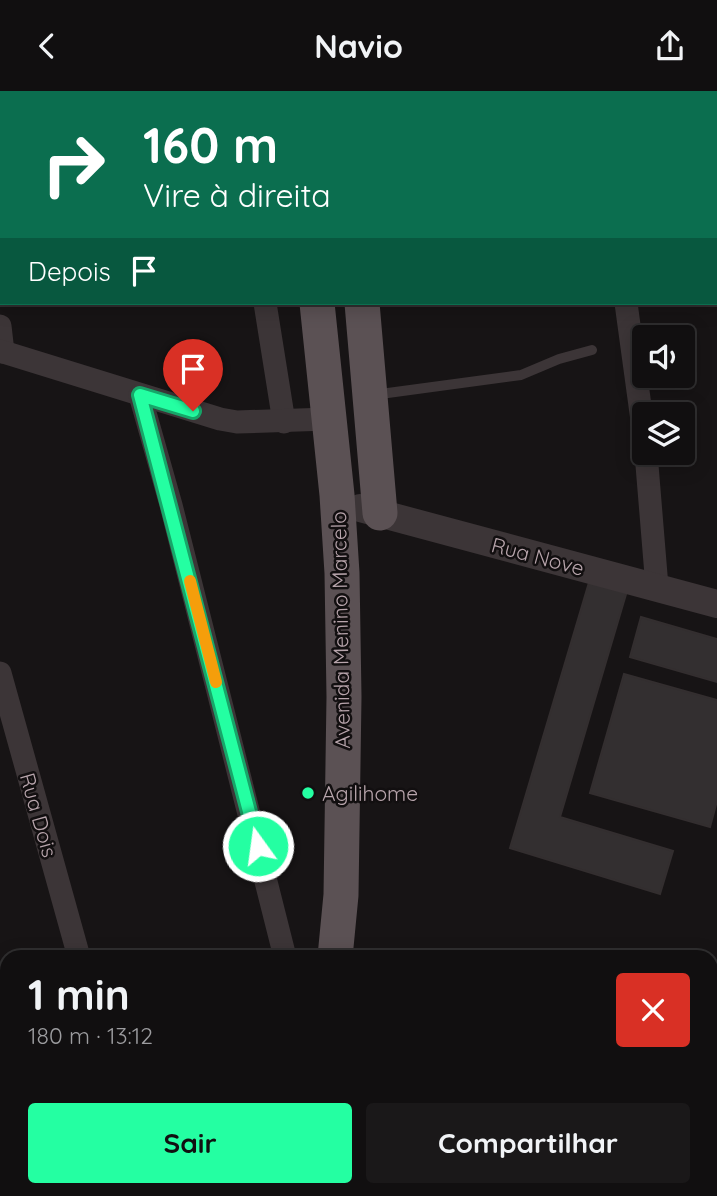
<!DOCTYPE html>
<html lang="pt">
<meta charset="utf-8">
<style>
:root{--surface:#110f10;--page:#1a1819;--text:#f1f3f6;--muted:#9c9c9f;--line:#302f30;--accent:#24ffa2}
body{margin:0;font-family:Quicksand,sans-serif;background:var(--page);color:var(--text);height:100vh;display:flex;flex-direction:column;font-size:26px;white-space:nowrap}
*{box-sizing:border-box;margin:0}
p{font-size:23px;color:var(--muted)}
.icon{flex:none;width:38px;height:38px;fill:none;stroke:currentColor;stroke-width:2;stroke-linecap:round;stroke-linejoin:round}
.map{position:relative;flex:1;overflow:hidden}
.side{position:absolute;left:0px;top:859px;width:718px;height:247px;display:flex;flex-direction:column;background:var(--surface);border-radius:21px 21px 0 0;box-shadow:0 4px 18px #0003,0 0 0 2px var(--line)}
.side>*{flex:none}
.top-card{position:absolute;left:0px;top:0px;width:718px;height:214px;box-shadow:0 4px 18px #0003,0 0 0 2px var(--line);background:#0b6e4f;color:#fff;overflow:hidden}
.buttons{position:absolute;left:632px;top:234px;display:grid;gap:14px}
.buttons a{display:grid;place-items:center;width:63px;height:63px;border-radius:7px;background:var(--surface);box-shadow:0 4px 18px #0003,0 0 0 2px var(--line);font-size:35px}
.pin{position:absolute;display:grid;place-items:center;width:60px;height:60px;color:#fff;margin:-72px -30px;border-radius:50% 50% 50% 0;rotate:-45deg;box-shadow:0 0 7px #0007}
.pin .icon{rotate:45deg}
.me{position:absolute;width:77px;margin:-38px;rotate:346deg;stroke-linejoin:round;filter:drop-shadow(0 0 5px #0008)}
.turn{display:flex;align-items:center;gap:24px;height:147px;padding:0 28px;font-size:32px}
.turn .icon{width:91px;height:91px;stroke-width:2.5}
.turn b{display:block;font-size:49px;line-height:60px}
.then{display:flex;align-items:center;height:66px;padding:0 28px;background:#0003;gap:14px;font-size:26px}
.round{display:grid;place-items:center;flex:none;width:74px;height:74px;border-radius:7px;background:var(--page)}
.head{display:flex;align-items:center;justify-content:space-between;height:119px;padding:0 28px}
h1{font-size:42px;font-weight:800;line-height:52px}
.action{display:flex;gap:14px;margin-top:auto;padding:14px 28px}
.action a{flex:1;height:80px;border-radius:7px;background:var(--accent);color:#111;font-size:28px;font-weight:800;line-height:80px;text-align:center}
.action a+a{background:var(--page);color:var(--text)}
header{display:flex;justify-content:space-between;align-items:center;height:91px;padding:0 28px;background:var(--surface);font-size:32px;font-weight:800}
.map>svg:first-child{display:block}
</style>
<header><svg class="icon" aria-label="back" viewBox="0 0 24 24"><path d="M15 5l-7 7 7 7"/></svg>Navio<svg class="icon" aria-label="share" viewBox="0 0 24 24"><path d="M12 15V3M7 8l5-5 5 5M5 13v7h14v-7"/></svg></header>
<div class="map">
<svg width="717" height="1105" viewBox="0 0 717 1105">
<rect width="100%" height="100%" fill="#171415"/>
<g fill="#332f30" stroke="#332e2f" stroke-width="2">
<polygon points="425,0 555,0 556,2 416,2"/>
<polygon points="590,488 627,500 560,726 673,760 660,803 510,757"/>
<polygon points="641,526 717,548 717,591 630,566"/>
<polygon points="624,583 717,609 717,710 710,736 590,702"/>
<polygon points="526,1099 560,1099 571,1105 523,1105"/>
</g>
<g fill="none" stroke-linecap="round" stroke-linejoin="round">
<g stroke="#3c3537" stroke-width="10">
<polyline points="373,304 521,284 559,268 592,259"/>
<polyline points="422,1099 424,1105"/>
<polyline points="474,1099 476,1105"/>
</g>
<g stroke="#3c3537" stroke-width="23">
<polyline points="229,0 230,2"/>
<polyline points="597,0 597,2"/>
<polyline points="185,2 192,0"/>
<polyline points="0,50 2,49"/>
<polyline points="265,212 284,331"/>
<polyline points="626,212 644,344"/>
<polyline points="0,235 3,261"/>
<polyline points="0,260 220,328 237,331 328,328"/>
<polyline points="140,304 171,414 285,866"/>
<polyline points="646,362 657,496"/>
<polyline points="0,582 79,866"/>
<polyline points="710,980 717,979"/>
<polyline points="145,1099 147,1105"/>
<polyline points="239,1105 260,1099"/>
</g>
<polyline stroke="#3c3537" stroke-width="28" points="360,417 717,513"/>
<g stroke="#5b5154" stroke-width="35">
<polyline points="285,0 285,2"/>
<polyline points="329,0 329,2"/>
<polyline points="317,212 337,404 342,482 344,606 341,804 335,866"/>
<polyline points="362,212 380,422"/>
<polyline points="332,1105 333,1099"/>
</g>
</g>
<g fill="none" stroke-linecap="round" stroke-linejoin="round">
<defs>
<polyline id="route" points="193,320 140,304 258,755"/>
</defs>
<use href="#route" stroke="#17a669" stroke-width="18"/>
<use href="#route" stroke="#24ffa2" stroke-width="12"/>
<polyline stroke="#f59e0b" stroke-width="12" points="190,490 216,591"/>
</g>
<circle fill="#24ffa2" stroke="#120f10" stroke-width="2.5" cx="308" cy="702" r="7"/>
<g text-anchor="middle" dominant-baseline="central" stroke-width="5" stroke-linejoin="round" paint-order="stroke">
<g font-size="21" fill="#b8a5ac" stroke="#120f10">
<text transform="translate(538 465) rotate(15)">Rua Nove</text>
<text transform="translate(340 539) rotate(-91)">Avenida Menino Marcelo</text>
<text transform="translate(39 724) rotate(74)">Rua Dois</text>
</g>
<g font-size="21" fill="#b8a5ac" stroke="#120f10" text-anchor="start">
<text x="322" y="702">Agilihome</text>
</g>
</g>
</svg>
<div class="buttons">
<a><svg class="icon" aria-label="sound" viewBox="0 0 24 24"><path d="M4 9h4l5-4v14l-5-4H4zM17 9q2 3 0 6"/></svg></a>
<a><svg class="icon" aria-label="layers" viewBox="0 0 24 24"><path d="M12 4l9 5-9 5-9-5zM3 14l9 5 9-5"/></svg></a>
</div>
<div class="pin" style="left:193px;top:320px;background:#d93025"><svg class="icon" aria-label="arrive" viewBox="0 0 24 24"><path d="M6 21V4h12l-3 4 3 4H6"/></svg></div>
<svg class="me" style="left:258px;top:755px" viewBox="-20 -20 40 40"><circle r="17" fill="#24ffa2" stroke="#fff" stroke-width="3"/><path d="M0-11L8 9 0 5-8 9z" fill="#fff"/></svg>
<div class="top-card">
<div class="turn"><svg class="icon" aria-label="right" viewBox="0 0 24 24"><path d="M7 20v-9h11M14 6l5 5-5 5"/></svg><div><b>160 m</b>Vire à direita</div></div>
<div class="then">Depois<svg class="icon" aria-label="arrive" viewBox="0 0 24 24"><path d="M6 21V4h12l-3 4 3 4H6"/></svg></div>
</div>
<section class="side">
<div class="head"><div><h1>1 min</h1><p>180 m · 13:12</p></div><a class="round" style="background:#d93025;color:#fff"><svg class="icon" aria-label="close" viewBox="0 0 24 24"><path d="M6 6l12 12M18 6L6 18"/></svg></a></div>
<div class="action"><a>Sair</a><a>Compartilhar</a></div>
</section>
</div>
